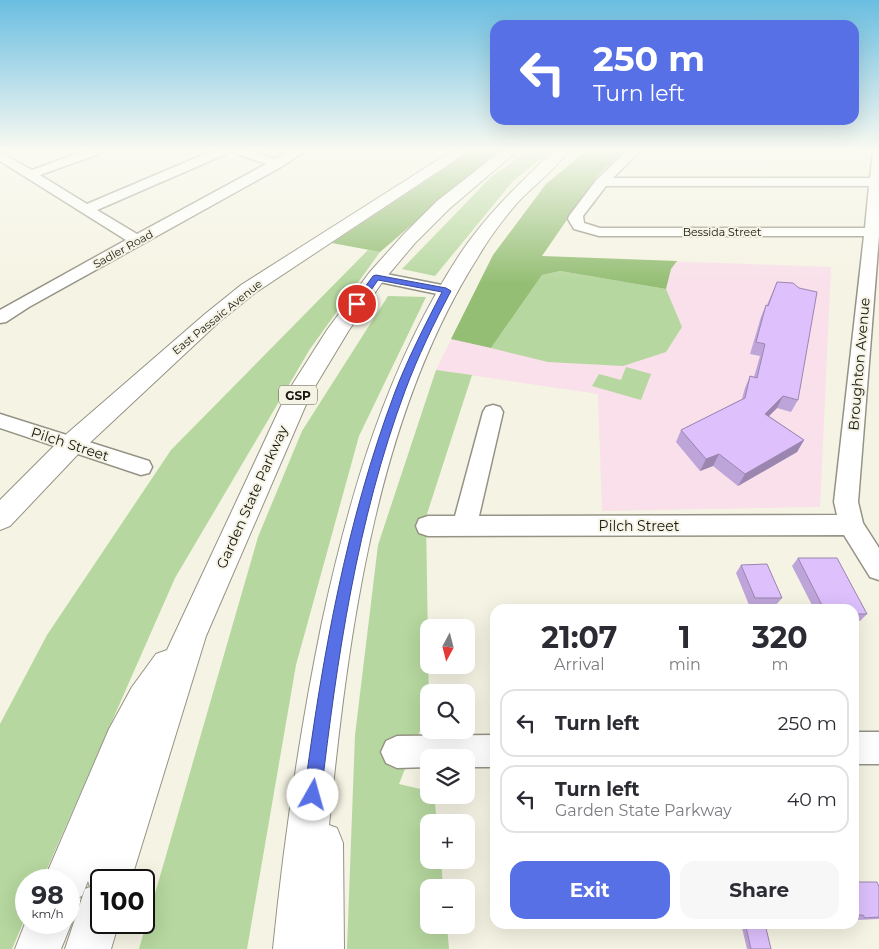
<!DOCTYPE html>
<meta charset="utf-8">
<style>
:root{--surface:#fff;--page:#f7f7f7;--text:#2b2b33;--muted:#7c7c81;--line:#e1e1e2;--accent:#5770e6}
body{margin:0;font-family:Montserrat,sans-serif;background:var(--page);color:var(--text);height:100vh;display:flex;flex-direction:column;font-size:19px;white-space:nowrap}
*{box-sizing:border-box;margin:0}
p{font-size:16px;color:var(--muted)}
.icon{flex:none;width:28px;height:28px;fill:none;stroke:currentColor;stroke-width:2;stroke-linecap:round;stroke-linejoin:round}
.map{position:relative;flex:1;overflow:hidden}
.sheet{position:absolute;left:490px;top:604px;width:369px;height:325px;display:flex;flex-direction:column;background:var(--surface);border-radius:15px;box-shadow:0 5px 20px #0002}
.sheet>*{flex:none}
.guide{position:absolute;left:490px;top:20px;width:369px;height:105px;border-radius:15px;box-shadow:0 5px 20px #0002;background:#5770e6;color:#fff;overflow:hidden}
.needle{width:32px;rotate:187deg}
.controls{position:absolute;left:420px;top:619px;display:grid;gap:10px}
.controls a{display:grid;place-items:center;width:55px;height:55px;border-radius:10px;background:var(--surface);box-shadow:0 5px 20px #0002;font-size:25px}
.speed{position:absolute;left:15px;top:869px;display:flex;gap:10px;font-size:25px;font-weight:700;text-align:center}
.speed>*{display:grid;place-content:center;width:65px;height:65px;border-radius:50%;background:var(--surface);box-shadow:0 5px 20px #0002;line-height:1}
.speed small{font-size:12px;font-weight:400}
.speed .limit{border:2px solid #111;border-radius:8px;background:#fff;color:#111}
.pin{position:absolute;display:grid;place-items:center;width:42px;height:42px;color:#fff;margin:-21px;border:2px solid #fff;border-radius:50%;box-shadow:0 1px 5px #0007}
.me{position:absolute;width:55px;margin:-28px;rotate:7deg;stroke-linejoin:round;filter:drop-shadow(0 0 4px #0008)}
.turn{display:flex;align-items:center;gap:18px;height:105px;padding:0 20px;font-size:22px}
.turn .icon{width:65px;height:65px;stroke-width:2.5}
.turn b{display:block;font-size:35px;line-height:42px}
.eta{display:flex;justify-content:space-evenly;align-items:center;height:85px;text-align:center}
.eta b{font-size:30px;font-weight:700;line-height:35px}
.primary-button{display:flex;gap:10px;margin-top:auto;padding:10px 20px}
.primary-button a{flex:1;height:58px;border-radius:15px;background:var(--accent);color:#fff;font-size:20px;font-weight:700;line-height:58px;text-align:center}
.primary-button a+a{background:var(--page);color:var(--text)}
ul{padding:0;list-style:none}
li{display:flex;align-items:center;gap:15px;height:68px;margin:0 10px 8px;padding:0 10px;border:2px solid var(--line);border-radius:15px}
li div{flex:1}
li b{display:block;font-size:19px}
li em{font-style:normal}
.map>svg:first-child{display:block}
</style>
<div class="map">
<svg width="879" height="949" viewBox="0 0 879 949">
<rect width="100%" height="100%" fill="#f5f3e3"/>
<polygon fill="#f9e0ea" points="493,255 831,267 820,507 602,511 598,394 436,370"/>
<g fill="#b6d79f">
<polygon points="528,151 551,151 514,180 435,276 402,269 492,176"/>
<polygon points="368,250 380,252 310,349 175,578 42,880 26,880 26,916 12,949 0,949 0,724 47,635 171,450"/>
<polygon points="560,271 666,289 682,327 666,352 623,366 548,362 491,348 542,275"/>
<polygon points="388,296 426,297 359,436 296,665 247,949 139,949 258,537 302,431"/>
<polygon points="626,367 651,374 641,400 592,386 599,374 621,380"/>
<polygon points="436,370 472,375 426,517 429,708 399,784 429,791 429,795 434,795 437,822 429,822 429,860 441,860 443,887 429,888 429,925 447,925 449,949 347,949 355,735 378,545"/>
</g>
<g fill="#94be74">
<polygon points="471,151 498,151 380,252 332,243"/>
<polygon points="586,151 624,151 597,176 542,256 677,261 671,269 666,289 560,271 542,275 491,348 451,339 493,255 546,184"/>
</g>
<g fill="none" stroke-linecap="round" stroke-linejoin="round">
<defs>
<g id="minor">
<polygon points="84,151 101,151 99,154 40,175 87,204 212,151 228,151 226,154 97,210 137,234 266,164 237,154 235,151 252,151 275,159 290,151 305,151 281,167 29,307 6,322 0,323 0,310 126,240 0,161 0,152 32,170"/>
<path d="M627 151H640L613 178H870L873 151H879V236L858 502 863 523 879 548V580L870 577 844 535 428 536 419 533 416 526 419 519 428 516H455L483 412 486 407 493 405 500 407 503 412 479 516 837 515 834 502 864 236H599L574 229 568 219 569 216 597 179ZM606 186H869L865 228H600L584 223 583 216Z"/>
<polygon points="376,272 447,286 453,288 455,291 453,294 447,296 370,280 368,277 370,274"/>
<polygon points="0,414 149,461 152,467 149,473 141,475 0,428"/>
<rect x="854" y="732" width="25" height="32"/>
<polygon points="495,735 495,767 466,767 466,758 429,758 429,767 397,768 386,763 381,752 386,741 397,736"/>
</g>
<polygon id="major" points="452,151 469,151 255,293 219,322 81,451 10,526 0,530 0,500 63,437 205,314 241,285"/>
<g id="highway">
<polygon points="501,151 517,151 449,209 415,243 383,281 349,330 311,393 206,636 131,880 101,880 101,922 119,922 111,949 65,949 85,889 90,887 88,881 82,896 69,901 69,880 44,880 109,729 132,687 156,654 167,650 287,393 327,330 369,273 403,235 437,201"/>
<path d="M553 151H568C555 170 534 185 518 202 504 218 489 238 478 257 375 419 348 637 329 825L337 828 343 843 344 949H273C284 839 300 730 322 622 350 493 387 366 460 254 486 215 520 183 553 151Z"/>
<polygon points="69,915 72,922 61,949 15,949 26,921 69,922"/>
</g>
</defs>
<use href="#minor" stroke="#959385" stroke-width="3"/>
<use href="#major" stroke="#959385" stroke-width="2"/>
<use href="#highway" stroke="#959385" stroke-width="2"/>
<use href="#minor" fill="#fff" fill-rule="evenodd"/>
<use href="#major" fill="#fff" fill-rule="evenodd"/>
<use href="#highway" fill="#fff" fill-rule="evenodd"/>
</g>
<g fill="#bea5d9">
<polygon points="777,282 798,400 791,412 777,408 769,416 804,440 797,452 738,486 713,466 700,471 676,442 681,430 742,399 745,388 750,376 754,377 760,356 750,354 761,317 766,305 767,305"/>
<polygon points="798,558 867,614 860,621 854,621 854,609 814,609 792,566"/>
<polygon points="741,565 782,598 776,605 749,605 736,573"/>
<polygon points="854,882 879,887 879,919 857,920 856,917 854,917"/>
<polygon points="746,927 771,949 747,949 742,928"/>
</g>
<g fill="#9b86b0">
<polygon points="783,396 777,408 759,426 765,414"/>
<polygon points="804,440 797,452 738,486 745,474"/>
<polygon points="719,454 713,466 700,471 706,459"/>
</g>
<g fill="#ddc0fc" stroke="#9b86b0">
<polygon points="777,282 793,283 799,288 817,292 798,400 783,396 765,414 804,440 745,474 719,454 706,459 681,430 745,398 750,376 757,378 765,344 756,342 766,305 768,306"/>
<polygon points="798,558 837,558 867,614 854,614 854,609 824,609"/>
<polygon points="767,564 782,598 755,598 741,565"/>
<polygon points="854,882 877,882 879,887 879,917 865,918 863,915 854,915 854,899 858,899 854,889"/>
<polygon points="746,927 766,928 771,949 751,949"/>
</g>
<linearGradient id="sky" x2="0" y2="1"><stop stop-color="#6abee1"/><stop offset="0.53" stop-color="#fafaf2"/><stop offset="1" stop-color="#fafaf2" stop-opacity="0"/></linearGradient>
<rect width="879" height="284" fill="url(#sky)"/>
<path fill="#5770e6" stroke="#394996" d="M376 275 446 288 451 291C434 323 418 356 405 391 357 520 337 658 321 795L319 801 313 803 307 801 304 795C322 658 346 522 395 392 408 358 425 325 442 292L378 280 360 306H354V302L373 276Z"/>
<g text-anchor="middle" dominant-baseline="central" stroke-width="4" stroke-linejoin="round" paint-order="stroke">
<g font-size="11" fill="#171611" stroke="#f5f3e3">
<text x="722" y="232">Bessida Street</text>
<text transform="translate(123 249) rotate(-29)">Sadler Road</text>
<text transform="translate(217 317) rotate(-39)">East Passaic Avenue</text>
</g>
<rect fill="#f5f3e3" stroke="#5a5850" stroke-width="1" x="279" y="385.5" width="38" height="19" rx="4"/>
<g font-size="12" font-weight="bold" fill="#171611">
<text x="298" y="395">GSP</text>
</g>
<g font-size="14" fill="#171611" stroke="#f5f3e3">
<text transform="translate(859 364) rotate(-85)">Broughton Avenue</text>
<text transform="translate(70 444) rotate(18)">Pilch Street</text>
<text transform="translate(252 497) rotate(-66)">Garden State Parkway</text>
<text x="639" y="526">Pilch Street</text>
</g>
</g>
</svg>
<div class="controls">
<a><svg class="needle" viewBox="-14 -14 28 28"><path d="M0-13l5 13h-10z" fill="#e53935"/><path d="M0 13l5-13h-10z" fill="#7c7c81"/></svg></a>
<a><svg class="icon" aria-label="search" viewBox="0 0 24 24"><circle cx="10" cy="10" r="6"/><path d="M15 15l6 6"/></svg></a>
<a><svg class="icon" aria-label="layers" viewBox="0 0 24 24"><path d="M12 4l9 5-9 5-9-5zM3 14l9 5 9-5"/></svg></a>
<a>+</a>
<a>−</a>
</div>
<div class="speed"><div>98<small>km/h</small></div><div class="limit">100</div></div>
<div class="pin" style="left:357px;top:304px;background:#d93025"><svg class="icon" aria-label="arrive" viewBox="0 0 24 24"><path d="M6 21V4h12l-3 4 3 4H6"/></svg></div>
<svg class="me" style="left:313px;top:795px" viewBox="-20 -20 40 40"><circle r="19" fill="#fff"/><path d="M0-13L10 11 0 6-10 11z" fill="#5770e6"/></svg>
<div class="guide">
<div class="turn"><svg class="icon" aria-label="left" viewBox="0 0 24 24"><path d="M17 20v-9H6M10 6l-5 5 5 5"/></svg><div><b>250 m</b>Turn left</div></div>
</div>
<section class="sheet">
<div class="eta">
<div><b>21:07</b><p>Arrival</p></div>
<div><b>1</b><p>min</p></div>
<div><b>320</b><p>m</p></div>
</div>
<ul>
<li><svg class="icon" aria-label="left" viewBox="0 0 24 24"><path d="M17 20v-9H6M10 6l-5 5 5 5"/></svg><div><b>Turn left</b></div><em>250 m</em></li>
<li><svg class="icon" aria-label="left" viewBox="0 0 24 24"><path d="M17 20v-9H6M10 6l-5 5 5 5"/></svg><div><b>Turn left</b><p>Garden State Parkway</p></div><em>40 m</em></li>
</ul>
<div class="primary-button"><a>Exit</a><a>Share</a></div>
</section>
</div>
